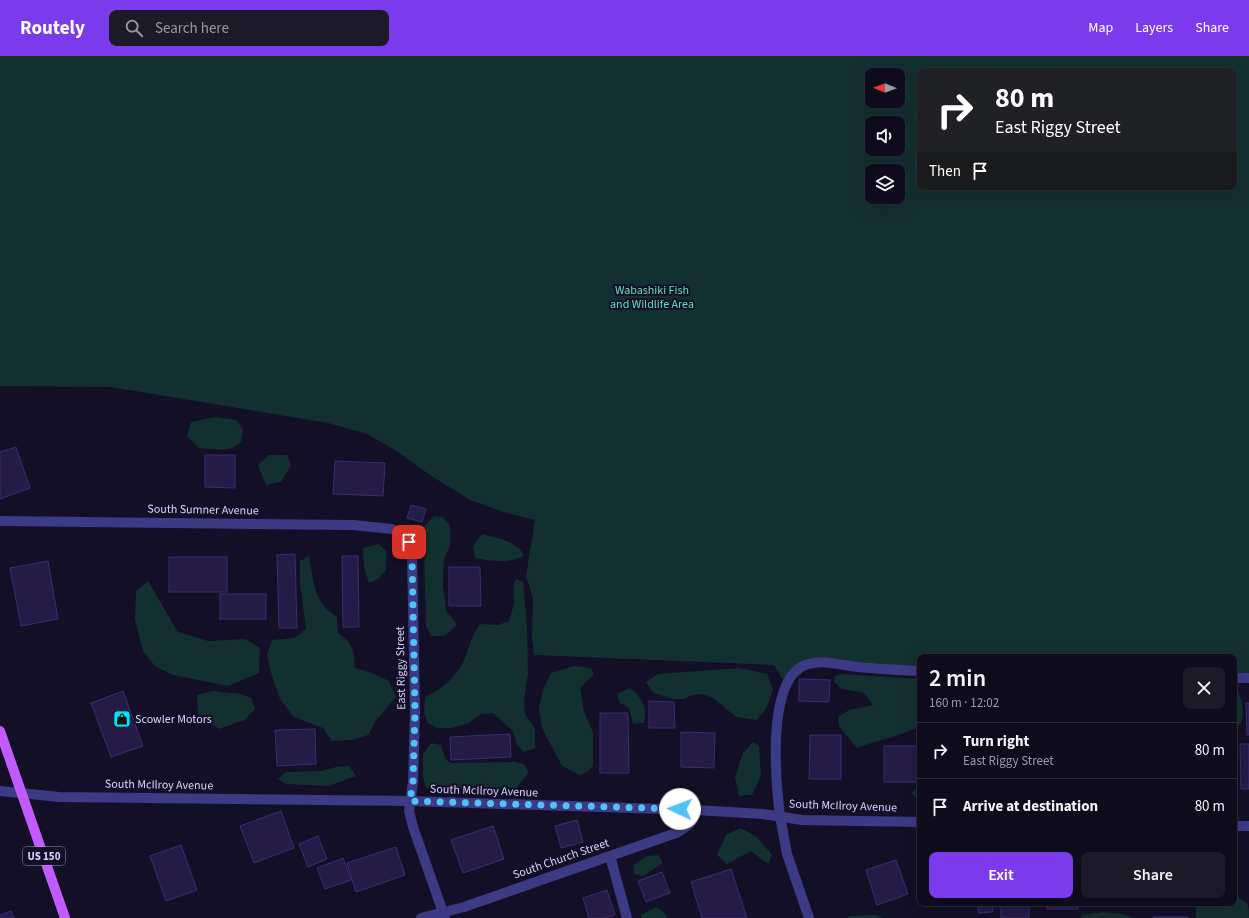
<!DOCTYPE html>
<meta charset="utf-8">
<style>
:root{--surface:#0e0b1c;--page:#1c1929;--text:#f1f3f6;--muted:#9b9ba3;--line:#2e2b3b;--accent:#7c3aed}
body{margin:0;font-family:"Source Sans 3",sans-serif;background:var(--page);color:var(--text);height:100vh;display:flex;flex-direction:column;font-size:15px;white-space:nowrap}
*{box-sizing:border-box;margin:0}
p{font-size:13px;color:var(--muted)}
.icon{flex:none;width:22px;height:22px;fill:none;stroke:currentColor;stroke-width:2;stroke-linecap:round;stroke-linejoin:round}
.map{position:relative;flex:1;overflow:hidden}
.details{position:absolute;left:917px;top:598px;width:320px;height:252px;display:flex;flex-direction:column;background:var(--surface);border-radius:8px;box-shadow:0 4px 16px #0002,0 0 0 1px var(--line)}
.details>*{flex:none}
.guide{position:absolute;left:917px;top:12px;width:320px;height:122px;border-radius:8px;box-shadow:0 4px 16px #0002,0 0 0 1px var(--line);background:#202124;color:#fff;overflow:hidden}
.needle{width:26px;rotate:271deg}
.controls{position:absolute;left:865px;top:12px;display:grid;gap:8px}
.controls a{display:grid;place-items:center;width:40px;height:40px;border-radius:8px;background:var(--surface);box-shadow:0 4px 16px #0002,0 0 0 1px var(--line);font-size:20px}
.pin{position:absolute;display:grid;place-items:center;width:34px;height:34px;color:#fff;margin:-17px;border-radius:8px;box-shadow:0 2px 6px #0006}
.me{position:absolute;width:44px;margin:-22px;rotate:272deg;stroke-linejoin:round;filter:drop-shadow(0 0 3px #0008)}
.turn{display:flex;align-items:center;gap:14px;height:84px;padding:0 12px;font-size:18px}
.turn .icon{width:52px;height:52px;stroke-width:2.5}
.turn b{display:block;font-size:28px;line-height:34px}
.then{display:flex;align-items:center;height:38px;padding:0 12px;background:#0003;gap:8px;font-size:15px}
.round{display:grid;place-items:center;flex:none;width:42px;height:42px;border-radius:8px;background:var(--page)}
.summary{display:flex;align-items:center;justify-content:space-between;height:68px;padding:0 12px}
h1{font-size:24px;font-weight:600;line-height:30px}
.cta{display:flex;gap:8px;margin-top:auto;padding:8px 12px}
.cta a{flex:1;height:46px;border-radius:8px;background:var(--accent);color:#fff;font-size:16px;font-weight:600;line-height:46px;text-align:center}
.cta a+a{background:var(--page);color:var(--text)}
ul{padding:0;list-style:none}
li{display:flex;align-items:center;gap:12px;height:56px;padding:0 12px;border-top:1px solid var(--line)}
li div{flex:1}
li b{display:block;font-size:15px}
li em{font-style:normal}
header{display:flex;align-items:center;gap:24px;box-sizing:border-box;height:56px;padding:0 20px;background:var(--accent);color:#fff}
header strong{font-size:19px}
nav{display:flex;gap:22px;margin-inline-start:auto;font-size:14px}
.search{width:280px;height:36px;background:var(--page);display:flex;align-items:center;gap:10px;box-sizing:border-box;padding:0 14px;border-radius:8px;color:var(--muted);font-size:15px}
.map>svg:first-child{display:block}
</style>
<header>
<strong>Routely</strong>
<div class="search"><svg class="icon" aria-label="search" viewBox="0 0 24 24"><circle cx="10" cy="10" r="6"/><path d="M15 15l6 6"/></svg>Search here</div>
<nav><a>Map</a><a>Layers</a><a>Share</a></nav>
</header>
<div class="map">
<svg width="1249" height="862" viewBox="0 0 1249 862">
<rect width="100%" height="100%" fill="#130f26"/>
<g fill="#12302f" fill-rule="evenodd">
<path d="M0 0H1249V618H1234V601H920V612L812 602C800 604 791 614 783 624L774 609 534 599 532 582 533 542 526 520 535 464 507 457 470 444 433 421 395 394 367 378 328 367 111 331 0 330ZM920 15H1234V131H920ZM872 19H898V45H872ZM872 67H898V93H872ZM872 115H898V141H872Z"/>
<polygon points="214,361 236,364 243,374 241,386 233,392 222,394 199,392 187,380 191,366"/>
<polygon points="269,399 287,399 291,409 281,426 266,429 258,409"/>
<polygon points="434,460 443,461 450,470 450,490 444,502 443,528 446,555 457,568 445,580 431,580 426,570 424,491 420,475"/>
<path d="M482 478C498 483 517 484 524 500 509 508 492 505 475 502L473 490Z"/>
<polygon points="379,488 386,495 386,514 378,523 369,527 364,511 363,492"/>
<path d="M309 500C314 525 313 546 337 561L338 577C354 588 354 594 355 612L375 618 389 625 396 641 377 663 368 679 353 684 332 685 323 672 294 661 280 643 270 614 267 598 272 584 295 582 306 573 300 527V505Z"/>
<path d="M517 523 523 526 527 571 528 618 524 645 525 658 535 673V692L523 696 517 688 512 674 493 657 481 658 469 667 452 672H437L428 667 424 657 425 641C445 632 460 617 467 597 471 585 472 579 480 568L498 569 509 565 514 548V527Z"/>
<polygon points="148,525 178,576 208,585 245,583 260,592 259,617 228,630 173,619 155,610 143,595 135,564 136,535"/>
<polygon points="573,610 591,612 594,618 580,632 584,656 593,676 593,710 587,716 579,719 562,710 542,672 539,650 544,631 551,617"/>
<polygon points="739,612 767,618 773,633 767,651 757,664 736,661 713,642 702,638 692,639 684,643 673,643 653,637 646,626 658,618"/>
<path d="M841 618 920 623V670C903 680 877 684 857 692L839 670 838 661 849 654 873 649 864 637 842 633 834 626 835 620Z"/>
<path d="M1234 630 1236 631C1242 641 1249 668 1234 673Z"/>
<path d="M630 632C642 642 648 651 644 667L633 668 629 652 620 647 617 638Z"/>
<polygon points="213,635 241,638 251,642 255,653 245,664 219,673 198,659 197,639"/>
<polygon points="753,686 759,690 761,720 752,739 739,740 735,721 743,697"/>
<polygon points="431,687 441,689 445,702 450,707 515,706 524,708 529,717 516,732 505,734 426,732 423,721 423,698"/>
<polygon points="349,710 356,720 329,730 286,728 278,723 286,716 322,715 336,711"/>
<polygon points="920,730 920,745 911,737"/>
<polygon points="741,772 757,781 772,799 768,808 751,795 727,808 717,799 726,779"/>
<polygon points="658,799 663,807 643,820 634,818 633,809 647,800"/>
<path d="M1234 840C1248 846 1249 847 1249 862H1196V847H1234Z"/>
<polygon points="656,851 666,858 666,862 641,862 641,859"/>
<polygon points="1102,856 1122,858 1133,862 1080,862 1082,859"/>
<polygon points="876,859 884,862 848,862 849,860"/>
</g>
<g fill="#241b47" stroke="#3b2d73">
<polygon points="16,391 30,432 0,443 0,396"/>
<polygon points="205,399 235,399 235,432 205,431"/>
<polygon points="335,405 385,407 383,440 333,438"/>
<polygon points="411,449 426,453 422,466 407,462"/>
<polygon points="295,498 297,572 279,572 277,499"/>
<polygon points="342,500 358,500 359,571 343,571"/>
<rect x="169" y="501" width="58" height="35"/>
<polygon points="48,505 58,563 21,570 10,512"/>
<polygon points="449,511 480,511 481,550 449,550"/>
<rect x="220" y="538" width="46" height="25"/>
<polygon points="799,623 830,624 829,646 799,645"/>
<polygon points="123,635 143,690 111,701 91,647"/>
<polygon points="649,645 674,646 675,672 649,672"/>
<polygon points="1246,647 1249,647 1249,679 1247,679"/>
<polygon points="600,657 628,657 629,717 600,717"/>
<polygon points="315,673 316,708 277,710 275,674"/>
<polygon points="681,676 715,677 714,712 681,711"/>
<polygon points="510,678 511,701 451,704 450,681"/>
<polygon points="810,679 841,679 841,723 809,723"/>
<polygon points="1240,688 1249,688 1249,733 1241,733"/>
<rect x="884" y="690" width="36" height="36"/>
<polygon points="281,755 294,792 254,807 240,770"/>
<polygon points="577,764 583,786 561,792 555,770"/>
<polygon points="493,770 504,803 463,817 451,784"/>
<polygon points="318,780 327,803 308,811 299,788"/>
<polygon points="181,789 197,834 166,845 150,800"/>
<polygon points="396,791 405,819 356,836 347,807"/>
<polygon points="343,802 351,824 325,833 317,812"/>
<polygon points="896,804 908,838 877,849 866,814"/>
<polygon points="731,813 747,862 702,862 691,826"/>
<polygon points="662,816 670,837 646,846 638,825"/>
<polygon points="607,834 615,859 605,862 589,862 583,842"/>
<polygon points="978,847 992,847 993,856 978,857"/>
<rect x="1001" y="847" width="28" height="15"/>
<rect x="1047" y="847" width="31" height="6"/>
<polygon points="11,855 14,862 0,862 0,859"/>
<rect x="1153" y="861" width="35" height="1"/>
</g>
<g fill="none" stroke-linecap="round" stroke-linejoin="round">
<g stroke="#3d3a85" stroke-width="10">
<polyline points="1234,622 1249,622"/>
<path d="M780 760C776 727 765 620 808 608 823 604 836 608 850 610 873 613 897 614 920 615"/>
<polyline points="610,800 627,862"/>
</g>
<g stroke="#3d3a85" stroke-width="10">
<polyline points="0,465 353,469 392,473 403,480 409,487 412,499 415,656 413,726 409,755 413,771 445,862"/>
<polyline points="0,735 59,741 410,745 695,754 763,758 802,764 920,766"/>
<polyline points="780,760 787,798 809,862"/>
<polyline points="1234,770 1249,770"/>
<path d="M421 862 464 851 676 777C687 771 694 768 695 754"/>
</g>
<polyline stroke="#c25bff" stroke-width="10" points="0,675 65,862"/>
</g>
<g fill="none" stroke-linecap="round" stroke-linejoin="round">
<polyline stroke="#4fc3f7" stroke-width="7" stroke-dasharray="0 12.6" points="409,486 412,499 415,656 413,726 410,745 680,753"/>
</g>
<defs>
<symbol id="shop-square" viewBox="-11 -11 22 22"><rect x="-9" y="-9" width="18" height="18" rx="4" fill="#00e5ff" stroke="#130f26"/><path d="M-5-2.5h2.3a2.7 3.5 0 0 1 5.4 0H5L5.5 6h-11ZM-1.5-2.5h3a1.5 2.3 0 0 0-3 0Z" fill="#111"/></symbol>
</defs>
<g fill-rule="evenodd">
<use href="#shop-square" x="112" y="653" width="20" height="20"/>
</g>
<g text-anchor="middle" dominant-baseline="central" stroke-width="4" stroke-linejoin="round" paint-order="stroke">
<rect fill="#130f26" stroke="#9e99be" stroke-width="1" x="23" y="791" width="42" height="18" rx="3"/>
<g font-size="11" font-weight="bold" fill="#d9d4ff">
<text x="44" y="800">US 150</text>
</g>
<g font-size="12" fill="#5fe0c0" stroke="#130f26">
<text x="652" y="234">Wabashiki Fish<tspan x="652" dy="14">and Wildlife Area</tspan></text>
</g>
<g font-size="12" fill="#d9d4ff" stroke="#130f26">
<text transform="translate(203 454) rotate(1)">South Sumner Avenue</text>
<text transform="translate(401 612) rotate(-91)">East Riggy Street</text>
<text transform="translate(159 729) rotate(1)">South McIlroy Avenue</text>
<text transform="translate(484 735) rotate(2)">South McIlroy Avenue</text>
<text transform="translate(843 750) rotate(2)">South McIlroy Avenue</text>
<text transform="translate(561 803) rotate(-19)">South Church Street</text>
</g>
<g font-size="12" fill="#d9d4ff" stroke="#130f26" text-anchor="start">
<text x="135" y="663">Scowler Motors</text>
</g>
</g>
</svg>
<div class="controls">
<a><svg class="needle" viewBox="-14 -14 28 28"><path d="M0-13l5 13h-10z" fill="#e53935"/><path d="M0 13l5-13h-10z" fill="#9b9ba3"/></svg></a>
<a><svg class="icon" aria-label="sound" viewBox="0 0 24 24"><path d="M4 9h4l5-4v14l-5-4H4zM17 9q2 3 0 6"/></svg></a>
<a><svg class="icon" aria-label="layers" viewBox="0 0 24 24"><path d="M12 4l9 5-9 5-9-5zM3 14l9 5 9-5"/></svg></a>
</div>
<div class="pin" style="left:409px;top:486px;background:#d93025"><svg class="icon" aria-label="arrive" viewBox="0 0 24 24"><path d="M6 21V4h12l-3 4 3 4H6"/></svg></div>
<svg class="me" style="left:680px;top:753px" viewBox="-20 -20 40 40"><circle r="19" fill="#fff"/><path d="M0-13L10 11 0 6-10 11z" fill="#4fc3f7"/></svg>
<div class="guide">
<div class="turn"><svg class="icon" aria-label="right" viewBox="0 0 24 24"><path d="M7 20v-9h11M14 6l5 5-5 5"/></svg><div><b>80 m</b>East Riggy Street</div></div>
<div class="then">Then<svg class="icon" aria-label="arrive" viewBox="0 0 24 24"><path d="M6 21V4h12l-3 4 3 4H6"/></svg></div>
</div>
<section class="details">
<div class="summary"><div><h1>2 min</h1><p>160 m · 12:02</p></div><a class="round"><svg class="icon" aria-label="close" viewBox="0 0 24 24"><path d="M6 6l12 12M18 6L6 18"/></svg></a></div>
<ul>
<li><svg class="icon" aria-label="right" viewBox="0 0 24 24"><path d="M7 20v-9h11M14 6l5 5-5 5"/></svg><div><b>Turn right</b><p>East Riggy Street</p></div><em>80 m</em></li>
<li><svg class="icon" aria-label="arrive" viewBox="0 0 24 24"><path d="M6 21V4h12l-3 4 3 4H6"/></svg><div><b>Arrive at destination</b></div><em>80 m</em></li>
</ul>
<div class="cta"><a>Exit</a><a>Share</a></div>
</section>
</div>
